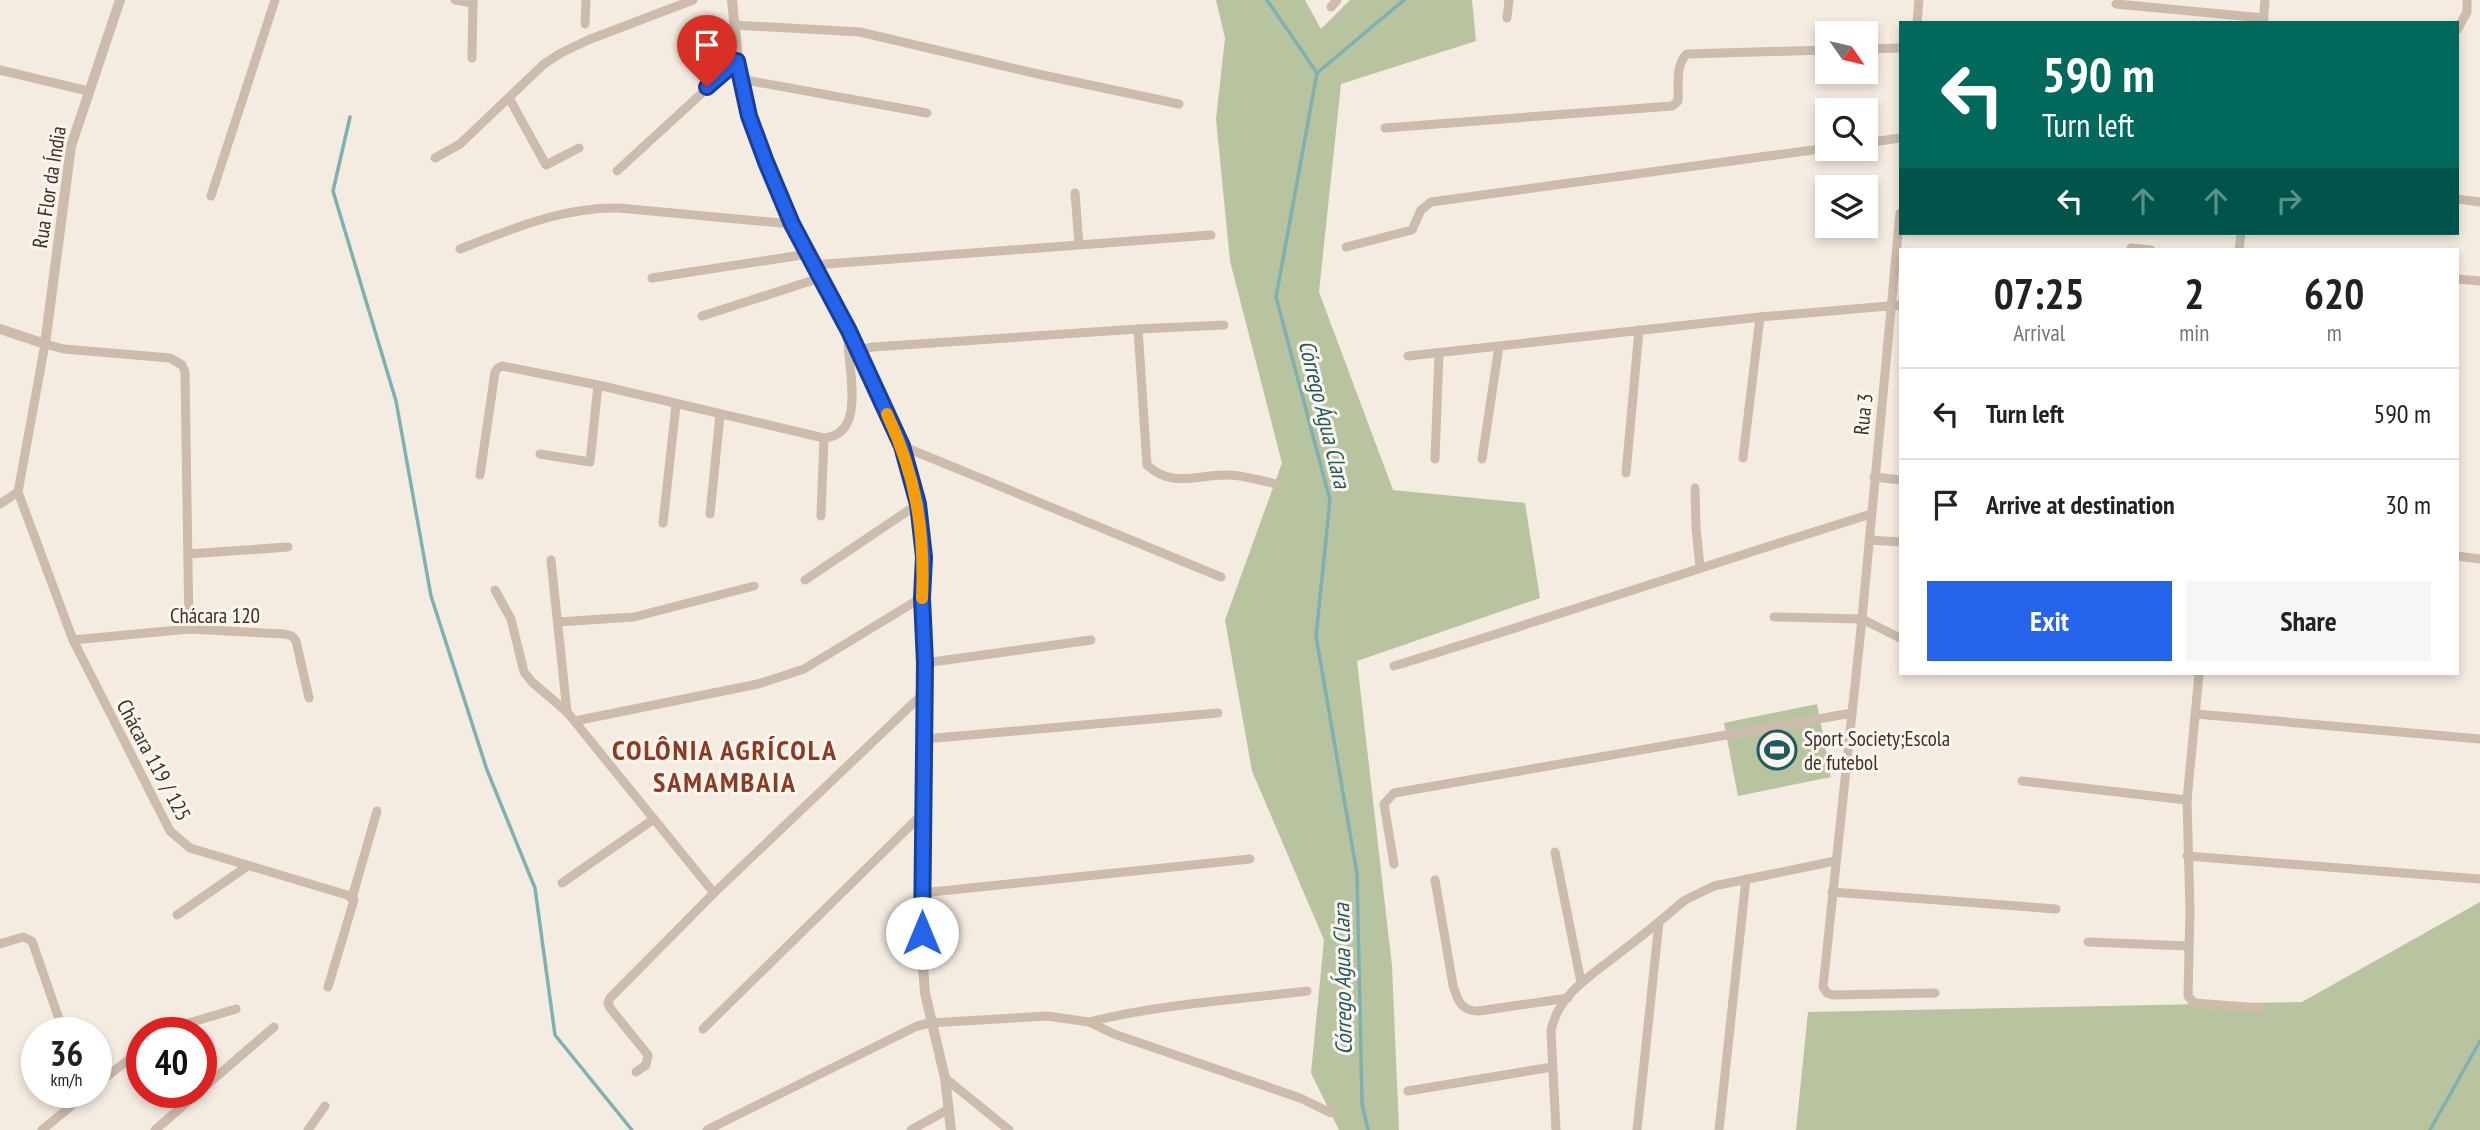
<!DOCTYPE html>
<meta charset="utf-8">
<style>
:root{--surface:#fff;--page:#f6f6f6;--text:#222;--muted:#767676;--line:#e0e0e0;--accent:#2563eb}
body{margin:0;font-family:"PT Sans Narrow",sans-serif;background:var(--page);color:var(--text);height:100vh;display:flex;flex-direction:column;font-size:26px;white-space:nowrap}
*{box-sizing:border-box;margin:0}
p{font-size:23px;color:var(--muted)}
.icon{flex:none;width:38px;height:38px;fill:none;stroke:currentColor;stroke-width:2;stroke-linecap:round;stroke-linejoin:round}
.map{position:relative;flex:1;overflow:hidden}
.sheet{position:absolute;left:1899px;top:248px;width:560px;height:427px;display:flex;flex-direction:column;background:var(--surface);border-radius:0px;box-shadow:0 4px 10px #0003}
.sheet>*{flex:none}
.top-card{position:absolute;left:1899px;top:21px;width:560px;height:214px;border-radius:0px;box-shadow:0 4px 10px #0003;background:#00695c;color:#fff;overflow:hidden}
.needle{width:46px;rotate:124deg}
.controls{position:absolute;left:1815px;top:21px;display:grid;gap:14px}
.controls a{display:grid;place-items:center;width:63px;height:63px;border-radius:0px;background:var(--surface);box-shadow:0 4px 10px #0003;font-size:35px}
.speed{position:absolute;left:21px;top:1017px;display:flex;gap:14px;font-size:35px;font-weight:700;text-align:center}
.speed>*{display:grid;place-content:center;width:91px;height:91px;border-radius:50%;background:var(--surface);box-shadow:0 4px 10px #0003;line-height:1}
.speed small{font-size:18px;font-weight:400}
.speed .limit{border:10px solid #d22;background:#fff;color:#111}
.pin{position:absolute;display:grid;place-items:center;width:60px;height:60px;color:#fff;margin:-72px -30px;border-radius:50% 50% 50% 0;rotate:-45deg;box-shadow:0 0 7px #0007}
.pin .icon{rotate:45deg}
.me{position:absolute;width:77px;margin:-38px;rotate:0deg;stroke-linejoin:round;filter:drop-shadow(0 0 5px #0008)}
.turn{display:flex;align-items:center;gap:24px;height:147px;padding:0 28px;font-size:32px}
.turn .icon{width:91px;height:91px;stroke-width:2.5}
.turn b{display:block;font-size:49px;line-height:60px}
.lanes{display:flex;align-items:center;height:66px;padding:0 28px;background:#0003;justify-content:center;gap:35px;direction:ltr}
.lanes .off{opacity:.35}
.eta{display:flex;justify-content:space-evenly;align-items:center;height:119px;text-align:center}
.eta b{font-size:42px;font-weight:700;line-height:49px}
.cta{display:flex;gap:14px;margin-top:auto;padding:14px 28px}
.cta a{flex:1;height:80px;border-radius:0px;background:var(--accent);color:#fff;font-size:28px;font-weight:700;line-height:80px;text-align:center}
.cta a+a{background:var(--page);color:var(--text)}
ul{padding:0;list-style:none}
li{display:flex;align-items:center;gap:21px;height:91px;padding:0 28px;border-top:2px solid var(--line)}
li div{flex:1}
li b{display:block;font-size:26px}
li em{font-style:normal}
.map>svg:first-child{display:block}
</style>
<div class="map">
<svg width="2480" height="1130" viewBox="0 0 2480 1130">
<rect width="100%" height="100%" fill="#f4ebe1"/>
<g fill="#b8c4a0">
<polygon points="1216,0 1305,0 1321,29 1350,0 1472,0 1476,41 1341,84 1319,292 1393,490 1525,503 1540,598 1357,661 1392,966 1399,1130 1339,1130 1311,1073 1324,940 1252,771 1225,620 1282,463 1230,261 1216,119 1225,38"/>
<polygon points="1817,704 1831,777 1738,796 1724,723"/>
<polygon points="2480,902 2480,1130 1796,1130 1808,1012 2302,1002"/>
</g>
<g fill="none" stroke-linecap="round" stroke-linejoin="round">
<g stroke="#7fb0b2" stroke-width="3.5">
<polyline points="1267,0 1317,73"/>
<polyline points="350,117 333,191 396,401 431,596 487,770 535,888 555,1035 632,1130"/>
<polyline points="1368,1130 1362,1104 1357,874 1316,636 1330,500 1276,297 1317,73 1404,0"/>
<polyline points="2430,1130 2480,1041"/>
</g>
<g stroke="#cdbbac" stroke-width="9">
<polyline points="455,0 473,3"/>
<polyline points="2116,4 2264,18"/>
<polyline points="1331,7 1337,0"/>
<polyline points="1507,18 1509,0"/>
<polyline points="1917,23 1919,0"/>
<polyline points="2263,23 2265,0"/>
<polyline points="585,24 586,0"/>
<polyline points="734,25 860,32 1038,74 1179,104"/>
<polyline points="2457,30 2467,12 2467,0"/>
<polyline points="1866,49 1900,48"/>
<polyline points="472,58 473,0"/>
<polyline points="0,70 88,91"/>
<polyline points="740,79 927,113"/>
<polyline points="509,98 546,165 579,148"/>
<path d="M1385 128 1672 106 1678 101C1679 86 1675 64 1687 54L1827 50"/>
<polyline points="1866,143 1900,138"/>
<polyline points="435,158 460,144 544,64 561,53 588,40 693,0"/>
<polyline points="617,171 737,61"/>
<polyline points="1075,193 1079,244"/>
<polyline points="211,196 275,0"/>
<polyline points="2457,199 2480,202"/>
<polyline points="1900,213 1862,619 1823,987 1827,993 1833,995 1935,993"/>
<polyline points="1346,247 1412,230 1421,210 1431,202 1827,148"/>
<polyline points="2131,248 2151,250"/>
<path d="M460 249C513 229 561 207 619 208L792 224"/>
<polyline points="2239,250 2241,233"/>
<polyline points="813,265 1211,235"/>
<polyline points="652,278 808,254"/>
<polyline points="2457,279 2480,281"/>
<polyline points="702,316 820,278"/>
<path d="M1138 329 1147 465C1173 489 1198 474 1228 475 1244 475 1261 481 1277 484"/>
<polyline points="858,350 873,347 1138,329 1224,325"/>
<polyline points="1408,356 1760,317 1900,305"/>
<polyline points="902,446 1221,577"/>
<polyline points="540,454 590,462 598,385"/>
<polyline points="1743,458 1760,317"/>
<polyline points="1435,459 1439,353"/>
<polyline points="1482,459 1499,346"/>
<polyline points="1626,473 1639,330"/>
<path d="M480 475 495 372 498 368 502 366 598 385 824 438C869 434 846 365 848 333"/>
<polyline points="1874,477 1900,480"/>
<polyline points="1695,488 1696,528 1700,567"/>
<polyline points="0,504 18,492"/>
<polyline points="710,514 720,415"/>
<polyline points="821,516 824,438"/>
<polyline points="663,523 676,405"/>
<polyline points="1869,540 1900,542"/>
<polyline points="188,554 288,547"/>
<polyline points="2457,556 2480,559"/>
<polyline points="551,560 567,712"/>
<polyline points="805,580 918,504"/>
<polyline points="495,590 511,619 524,672 532,682 567,712 714,893"/>
<polyline points="1774,617 1862,619 1900,638"/>
<polyline points="558,622 634,617 754,586"/>
<polyline points="189,629 185,372 182,365 170,358 64,349 45,344 18,492 73,640 170,831 190,848 347,895 354,900 328,987"/>
<polyline points="73,640 189,629 284,634 292,636 296,641 309,698"/>
<polyline points="925,663 1091,640"/>
<path d="M1394 666C1553 617 1711 564 1871 514"/>
<polyline points="2199,674 2187,800 2190,910 2188,996 2194,1003 2261,1008"/>
<polyline points="2196,714 2480,739"/>
<polyline points="575,721 758,684 804,669 921,598"/>
<polyline points="925,739 1218,713"/>
<polyline points="2022,781 2187,800"/>
<polyline points="1555,852 1581,982"/>
<polyline points="2187,856 2480,879"/>
<polyline points="1394,864 1384,804 1394,793 1852,713"/>
<path d="M1435 880 1453 985C1457 999 1461 1012 1479 1011L1568 998"/>
<polyline points="562,883 654,819"/>
<polyline points="1832,892 2056,909"/>
<polyline points="922,893 1250,859"/>
<polyline points="352,898 377,811"/>
<polyline points="177,915 246,867"/>
<polyline points="2088,942 2188,946"/>
<polyline points="0,944 23,937 32,941 60,1022"/>
<path d="M1089 1022C1160 1004 1235 1000 1307 991"/>
<polyline points="703,1029 922,814"/>
<polyline points="170,1032 182,1025 236,1009"/>
<polyline points="636,1072 646,1065 648,1055 610,1008 608,1003 610,998 714,893 923,694"/>
<polyline points="945,1078 1009,1130"/>
<polyline points="96,1085 142,1049"/>
<polyline points="201,1090 274,1027"/>
<polyline points="1408,1091 1552,1067"/>
<polyline points="42,1130 88,1092"/>
<polyline points="155,1130 199,1092"/>
<polyline points="308,1130 325,1106"/>
<polyline points="707,1130 917,1026 930,1023 1047,1016 1089,1022 1114,1034 1300,1098 1331,1113"/>
<polyline points="911,1130 949,1109"/>
<path d="M1556 1130 1551 1031C1558 992 1598 971 1626 948 1646 933 1665 917 1685 900L1714 886 1835 861"/>
<polyline points="1637,1130 1659,922"/>
<polyline points="1719,1130 1746,879"/>
</g>
<g stroke="#cdbbac" stroke-width="10">
<polyline points="732,0 740,79 757,139 792,224 848,331 902,446 918,504 924,557 921,598 925,663 922,953 925,993 945,1078 951,1130"/>
<polyline points="0,329 45,344 71,146 120,0"/>
</g>
</g>
<g fill="none" stroke-linecap="round" stroke-linejoin="round">
<defs>
<polyline id="route" points="707,87 737,61 749,116 766,162 792,224 849,331 902,446 918,504 924,557 922,598 925,663 922,933"/>
</defs>
<use href="#route" stroke="#184099" stroke-width="18"/>
<use href="#route" stroke="#2563eb" stroke-width="12"/>
<path stroke="#f59e0b" stroke-width="12" d="M887 414C916 476 925 530 922 598"/>
</g>
<defs>
<symbol id="stadium-ring" viewBox="-11 -11 22 22"><circle r="9.5" fill="#fbf5ee" stroke="#1f5a5e" stroke-width="1.5"/><path d="M0-5a6.5 5 0 1 0 0 10a6.5 5 0 1 0 0-10ZM-3.5-1.8h7v3.6h-7Z" fill="#1f5a5e"/></symbol>
</defs>
<g fill-rule="evenodd">
<use href="#stadium-ring" x="1755" y="728" width="44" height="44"/>
</g>
<g text-anchor="middle" dominant-baseline="central" stroke-width="6" stroke-linejoin="round" paint-order="stroke">
<g font-size="21" fill="#3b302b" stroke="#fbf5ee">
<text transform="translate(49 187) rotate(-81)">Rua Flor da Índia</text>
<text transform="translate(1863 414) rotate(-84)">Rua 3</text>
<text x="215" y="615">Chácara 120</text>
<text transform="translate(154 760) rotate(62)">Chácara 119 / 125</text>
</g>
<g font-size="21" fill="#3b302b" stroke="#fbf5ee" text-anchor="start">
<text x="1804" y="738">Sport Society;Escola<tspan x="1804" dy="24">de futebol</tspan></text>
</g>
<g font-size="23" font-style="italic" fill="#1f5a5e" stroke="#fbf5ee">
<text transform="translate(1325 414) rotate(76)">Córrego Água Clara</text>
<text transform="translate(1342 979) rotate(-91)">Córrego Água Clara</text>
</g>
<g font-size="28" font-weight="bold" letter-spacing="2" fill="#8c3b22" stroke="#fbf5ee">
<text x="725" y="749">COLÔNIA AGRÍCOLA<tspan x="725" dy="32">SAMAMBAIA</tspan></text>
</g>
</g>
</svg>
<div class="controls">
<a><svg class="needle" viewBox="-14 -14 28 28"><path d="M0-13l5 13h-10z" fill="#e53935"/><path d="M0 13l5-13h-10z" fill="#767676"/></svg></a>
<a><svg class="icon" aria-label="search" viewBox="0 0 24 24"><circle cx="10" cy="10" r="6"/><path d="M15 15l6 6"/></svg></a>
<a><svg class="icon" aria-label="layers" viewBox="0 0 24 24"><path d="M12 4l9 5-9 5-9-5zM3 14l9 5 9-5"/></svg></a>
</div>
<div class="speed"><div>36<small>km/h</small></div><div class="limit">40</div></div>
<div class="pin" style="left:707px;top:87px;background:#d93025"><svg class="icon" aria-label="arrive" viewBox="0 0 24 24"><path d="M6 21V4h12l-3 4 3 4H6"/></svg></div>
<svg class="me" style="left:922px;top:933px" viewBox="-20 -20 40 40"><circle r="19" fill="#fff"/><path d="M0-13L10 11 0 6-10 11z" fill="#2563eb"/></svg>
<div class="top-card">
<div class="turn"><svg class="icon" aria-label="left" viewBox="0 0 24 24"><path d="M17 20v-9H6M10 6l-5 5 5 5"/></svg><div><b>590 m</b>Turn left</div></div>
<div class="lanes"><svg class="icon" aria-label="left" viewBox="0 0 24 24"><path d="M17 20v-9H6M10 6l-5 5 5 5"/></svg><svg class="icon off" aria-label="ahead" viewBox="0 0 24 24"><path d="M12 20V5M6 11l6-6 6 6"/></svg><svg class="icon off" aria-label="ahead" viewBox="0 0 24 24"><path d="M12 20V5M6 11l6-6 6 6"/></svg><svg class="icon off" aria-label="right" viewBox="0 0 24 24"><path d="M7 20v-9h11M14 6l5 5-5 5"/></svg></div>
</div>
<section class="sheet">
<div class="eta">
<div><b>07:25</b><p>Arrival</p></div>
<div><b>2</b><p>min</p></div>
<div><b>620</b><p>m</p></div>
</div>
<ul>
<li><svg class="icon" aria-label="left" viewBox="0 0 24 24"><path d="M17 20v-9H6M10 6l-5 5 5 5"/></svg><div><b>Turn left</b></div><em>590 m</em></li>
<li><svg class="icon" aria-label="arrive" viewBox="0 0 24 24"><path d="M6 21V4h12l-3 4 3 4H6"/></svg><div><b>Arrive at destination</b></div><em>30 m</em></li>
</ul>
<div class="cta"><a>Exit</a><a>Share</a></div>
</section>
</div>
